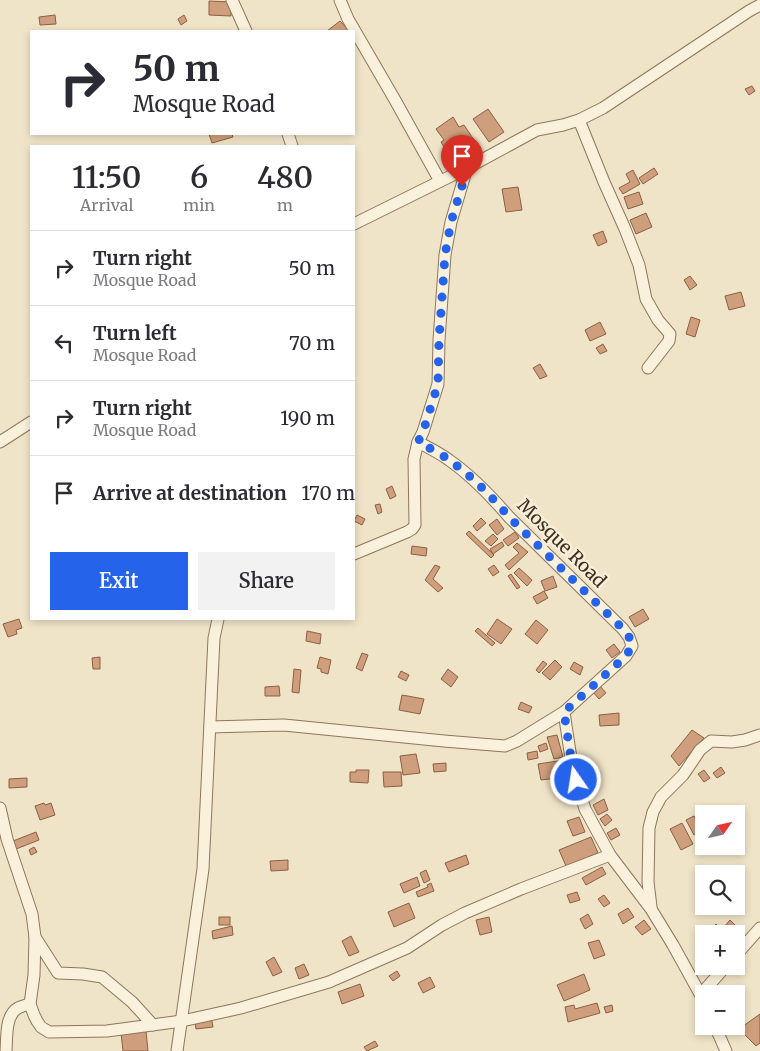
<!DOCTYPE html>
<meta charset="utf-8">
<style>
:root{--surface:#fff;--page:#f2f2f3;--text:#2b2b33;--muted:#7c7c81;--line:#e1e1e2;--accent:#2563eb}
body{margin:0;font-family:Merriweather,serif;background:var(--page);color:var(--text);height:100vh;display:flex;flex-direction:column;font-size:19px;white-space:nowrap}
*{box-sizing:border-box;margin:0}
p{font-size:16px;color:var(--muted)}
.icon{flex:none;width:28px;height:28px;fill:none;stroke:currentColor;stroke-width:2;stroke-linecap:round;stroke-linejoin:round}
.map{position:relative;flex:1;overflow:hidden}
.sheet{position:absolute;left:30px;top:145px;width:325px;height:475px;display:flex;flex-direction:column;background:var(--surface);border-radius:0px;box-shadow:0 2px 8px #0003}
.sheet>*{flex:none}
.hud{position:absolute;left:30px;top:30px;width:325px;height:105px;border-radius:0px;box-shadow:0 2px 8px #0003;background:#fff;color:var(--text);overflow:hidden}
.needle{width:32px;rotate:56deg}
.tools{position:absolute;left:695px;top:805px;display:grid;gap:10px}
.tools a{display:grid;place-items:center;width:50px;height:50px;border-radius:0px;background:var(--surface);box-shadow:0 2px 8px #0003;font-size:25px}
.pin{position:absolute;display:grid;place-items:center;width:42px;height:42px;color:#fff;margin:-51px -21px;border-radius:50% 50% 50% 0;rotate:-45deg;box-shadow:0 0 5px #0007}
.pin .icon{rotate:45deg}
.me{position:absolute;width:55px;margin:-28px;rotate:347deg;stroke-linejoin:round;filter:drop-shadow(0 0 4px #0008)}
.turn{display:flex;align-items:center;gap:18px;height:105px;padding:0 20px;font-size:22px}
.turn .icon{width:65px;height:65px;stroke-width:2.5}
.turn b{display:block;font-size:35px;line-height:42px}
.eta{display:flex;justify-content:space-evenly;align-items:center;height:85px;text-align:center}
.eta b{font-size:30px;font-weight:600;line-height:35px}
.primary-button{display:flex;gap:10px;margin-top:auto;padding:10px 20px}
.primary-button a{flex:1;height:58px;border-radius:0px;background:var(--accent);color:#fff;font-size:20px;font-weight:600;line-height:58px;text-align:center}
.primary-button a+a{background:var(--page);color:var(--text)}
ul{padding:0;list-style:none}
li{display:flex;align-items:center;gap:15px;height:75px;padding:0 20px;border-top:1px solid var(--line)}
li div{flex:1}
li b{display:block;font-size:19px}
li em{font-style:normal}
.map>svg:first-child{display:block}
</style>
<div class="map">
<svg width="760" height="1051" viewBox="0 0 760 1051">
<rect width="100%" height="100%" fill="#f0e4c8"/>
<g fill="#cf9f7d" stroke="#8d5f41">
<polygon points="209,1 231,2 231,16 209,15"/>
<polygon points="55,15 56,24 40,25 39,17"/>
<polygon points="184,15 187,21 181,25 178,19"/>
<polygon points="340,21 349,31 327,31"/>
<polygon points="752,86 755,91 749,95 745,89"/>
<polygon points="488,109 504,132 489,142 473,119"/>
<polygon points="453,117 459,127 464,125 476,143 452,160 441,142 444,140 436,129"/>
<polygon points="209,134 232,134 233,137 212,143"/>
<polygon points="654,168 658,174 643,184 639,178"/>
<polygon points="633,170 640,184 623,194 619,188 630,182 626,174"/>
<polygon points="518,187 522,210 506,212 502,189"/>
<polygon points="639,192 643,204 628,209 624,197"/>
<polygon points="646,213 652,227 636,234 630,220"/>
<polygon points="603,231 607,242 598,246 593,235"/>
<polygon points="690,276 697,285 690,290 684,280"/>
<polygon points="741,292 745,306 729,310 725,296"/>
<polygon points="691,317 700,320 695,337 686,334"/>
<polygon points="600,322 606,334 590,341 585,330"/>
<polygon points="603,344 607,351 600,354 596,348"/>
<polygon points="540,364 547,376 540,379 533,368"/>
<polygon points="392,486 396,496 390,499 386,489"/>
<polygon points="380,504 382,512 378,514 375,505"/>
<polygon points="357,515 365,519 362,525 354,521"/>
<polygon points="481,518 486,523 477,531 473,526"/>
<polygon points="497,519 504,529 497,535 489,525"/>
<polygon points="469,531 494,555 491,558 466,534"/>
<polygon points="515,532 519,538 508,546 503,540"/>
<polygon points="493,534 498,539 491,546 485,541"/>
<polygon points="502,542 504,546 493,554 490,549"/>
<polygon points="517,543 528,552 509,570 505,565 519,553 513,547"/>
<polygon points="412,546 427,548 426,556 411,554"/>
<polygon points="435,565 440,567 433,579 443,588 438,592 425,580"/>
<polygon points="494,565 499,572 493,576 488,569"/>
<polygon points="519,568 532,580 527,586 514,573"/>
<polygon points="511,574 520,587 517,589 508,576"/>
<polygon points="553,576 557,587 545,591 541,581"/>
<polygon points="544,591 548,598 537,604 533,597"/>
<polygon points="643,609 649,619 635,627 629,617"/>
<polygon points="19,619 22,628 16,630 17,634 8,637 3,624"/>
<polygon points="497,619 512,629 501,644 487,634"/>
<polygon points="536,620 548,630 537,644 525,634"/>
<polygon points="478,628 495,643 492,646 475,631"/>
<polygon points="307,631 321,634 320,644 306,641"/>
<polygon points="614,644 620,652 612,658 606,650"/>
<polygon points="362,653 368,655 362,671 356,668"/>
<polygon points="100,657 100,669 93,669 92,658"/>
<polygon points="320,657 331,660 328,674 321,672 321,669 317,668"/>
<polygon points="555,660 562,667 550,680 542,673"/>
<polygon points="543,661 547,664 539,673 536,670"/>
<polygon points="574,662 583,667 580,675 570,669"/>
<polygon points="294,669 301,670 299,693 292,692"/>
<polygon points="448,669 458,677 451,687 441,679"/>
<polygon points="401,671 409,675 406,681 398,677"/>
<polygon points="279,686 280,696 265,696 265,687"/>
<polygon points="600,686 606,693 599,699 593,692"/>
<polygon points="402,695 424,699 420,714 399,710"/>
<polygon points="521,702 532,707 529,713 518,709"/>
<polygon points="619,713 619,725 600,726 599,715"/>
<polygon points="692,730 704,738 679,766 671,756"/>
<polygon points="557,735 563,757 554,759 547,737"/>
<polygon points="546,743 548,749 540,752 538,746"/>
<polygon points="537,751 538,758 528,760 527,753"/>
<polygon points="416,754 420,773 403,775 400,756"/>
<polygon points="564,760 566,777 541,780 538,764"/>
<polygon points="446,763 446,771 434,772 433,764"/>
<polygon points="721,767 725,773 717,778 713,773"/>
<polygon points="356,770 369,770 368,783 350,782 350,772 356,772"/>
<polygon points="704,770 710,778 704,782 698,774"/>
<polygon points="383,772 401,772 402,786 384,787"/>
<polygon points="27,778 27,787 9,788 9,779"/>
<polygon points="604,799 608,810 598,815 593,805"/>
<polygon points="44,803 45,805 51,803 55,815 40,820 35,806"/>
<polygon points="607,814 612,820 605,826 600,819"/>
<polygon points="694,816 701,831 694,835 686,820"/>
<polygon points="579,817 585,832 573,836 567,821"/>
<polygon points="682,823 693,844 681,850 670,829"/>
<polygon points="616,828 620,835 611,840 607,833"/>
<polygon points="36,832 39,840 16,849 13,841"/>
<polygon points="591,837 598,853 566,866 559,850"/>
<polygon points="34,847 37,852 31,855 29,850"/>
<polygon points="466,855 469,864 449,872 445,863"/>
<polygon points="288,860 288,870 271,871 270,861"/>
<polygon points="602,867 606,874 586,885 582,878"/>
<polygon points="426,870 430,880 424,883 420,873"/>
<polygon points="417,877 420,886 404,893 400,884"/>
<polygon points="431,883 434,891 418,897 416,892 428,887 427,885"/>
<polygon points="577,892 580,900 570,903 567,895"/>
<polygon points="604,895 610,903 604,907 598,899"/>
<polygon points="409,903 415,918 394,927 388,912"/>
<polygon points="628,908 634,917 623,924 618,914"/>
<polygon points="588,914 593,924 585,929 580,919"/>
<rect x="219" y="917" width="11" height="8"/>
<polygon points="489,917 492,932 480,935 476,920"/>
<polygon points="644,920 651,929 642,935 635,927"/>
<polygon points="730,920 738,928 733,934 724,927"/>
<polygon points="716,924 720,930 720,934 708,934"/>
<polygon points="232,926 233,935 213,939 212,931"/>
<polygon points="351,936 359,952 349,956 342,941"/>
<polygon points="599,940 605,955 594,959 588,943"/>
<polygon points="274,957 282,972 273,976 266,962"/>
<polygon points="304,964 309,975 299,979 295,968"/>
<polygon points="397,971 400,976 393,981 389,976"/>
<polygon points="584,974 590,990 564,1001 557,985"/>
<polygon points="430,977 435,987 423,993 418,983"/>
<polygon points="360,984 364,996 342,1004 338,992"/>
<polygon points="597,1003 600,1013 568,1022 565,1007 574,1005 575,1009"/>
<polygon points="612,1005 613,1011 606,1013 604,1007"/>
<polygon points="760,1014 760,1043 756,1046 739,1029"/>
<polygon points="211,1016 213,1027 196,1029 195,1023"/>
<polygon points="146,1031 148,1051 123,1051 121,1033"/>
<polygon points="375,1041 378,1046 367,1051 364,1047"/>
</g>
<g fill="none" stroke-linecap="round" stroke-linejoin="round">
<defs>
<g id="minor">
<polyline points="232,0 246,31"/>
<polyline points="340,0 348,19 395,100 440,181"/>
<polyline points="579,120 604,182 625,229 639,265 646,299 658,320 670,334 669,341 648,368"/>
<polyline points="288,134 292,146"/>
<path d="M467 168 451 222 445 255 439 340 438 384 423 432 418 442C429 448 440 453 449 460 472 476 491 496 509 517L623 629 629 637 632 646 626 656 564 712 572 765 585 809 610 855 651 909 673 945 704 1001"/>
<polyline points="354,224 467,168 537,130 563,125 579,120 603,108 749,11 760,5"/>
<polyline points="0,442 31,422"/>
<polyline points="354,554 407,532 412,529 415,525 414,459 418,442"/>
<polyline points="210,727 284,725 444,741 505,746 517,741 564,712"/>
<polyline points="0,808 7,839 32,914 35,937 34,975 30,1004 34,1015 37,1021 41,1027 49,1032 107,1031 182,1021 241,1008 329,982 407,948 442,925 465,913 521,889 610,855"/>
<polyline points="651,907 648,882 649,828 653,812 661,797 683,775 700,750 711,741 732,742 745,740 760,735"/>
<polyline points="35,937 58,973 83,974 102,977 132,1002 153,1025"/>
<polyline points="736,955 760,928"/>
<polyline points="701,994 726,966"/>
<polyline points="715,1026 726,1051"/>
<path d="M6 1051C7 1038 5 1015 18 1008 22 1006 26 1005 30 1004"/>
<polyline points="177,1051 203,869 214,638 218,619"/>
</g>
</defs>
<use href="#minor" stroke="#8d765c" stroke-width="13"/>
<use href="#minor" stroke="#faf1dc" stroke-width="11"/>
</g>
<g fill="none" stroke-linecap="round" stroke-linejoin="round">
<path stroke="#2563eb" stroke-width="9" stroke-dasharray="0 16.2" d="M462 186 451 222 445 255 439 340 438 384 423 432 418 442C429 448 440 453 449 460 472 476 491 496 509 517L623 629 629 637 632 646 626 656 564 712 572 765 576 780"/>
</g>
<g text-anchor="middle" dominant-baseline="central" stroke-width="5" stroke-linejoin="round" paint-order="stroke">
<g font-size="18" fill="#3d2e20" stroke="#f7eed8">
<text transform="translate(562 543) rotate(45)">Mosque Road</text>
</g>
</g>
</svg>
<div class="tools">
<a><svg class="needle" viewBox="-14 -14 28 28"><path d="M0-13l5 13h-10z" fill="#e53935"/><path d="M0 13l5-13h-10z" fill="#7c7c81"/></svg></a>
<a><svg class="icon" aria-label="search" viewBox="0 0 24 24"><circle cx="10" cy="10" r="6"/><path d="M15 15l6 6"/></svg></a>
<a>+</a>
<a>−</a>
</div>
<div class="pin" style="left:462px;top:186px;background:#d93025"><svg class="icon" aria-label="arrive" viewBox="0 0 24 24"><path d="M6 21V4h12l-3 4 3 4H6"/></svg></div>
<svg class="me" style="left:576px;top:780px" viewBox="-20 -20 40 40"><circle r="17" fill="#2563eb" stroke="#fff" stroke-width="3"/><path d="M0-11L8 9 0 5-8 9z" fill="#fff"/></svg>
<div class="hud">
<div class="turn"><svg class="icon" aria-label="right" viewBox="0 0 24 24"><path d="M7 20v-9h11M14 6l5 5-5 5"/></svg><div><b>50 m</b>Mosque Road</div></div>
</div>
<section class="sheet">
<div class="eta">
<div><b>11:50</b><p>Arrival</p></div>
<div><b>6</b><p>min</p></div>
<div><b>480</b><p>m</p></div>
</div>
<ul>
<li><svg class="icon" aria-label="right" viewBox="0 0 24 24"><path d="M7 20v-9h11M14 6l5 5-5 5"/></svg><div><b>Turn right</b><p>Mosque Road</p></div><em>50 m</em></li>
<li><svg class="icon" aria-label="left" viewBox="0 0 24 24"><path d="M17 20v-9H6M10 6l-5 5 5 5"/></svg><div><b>Turn left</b><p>Mosque Road</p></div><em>70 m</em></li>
<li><svg class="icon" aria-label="right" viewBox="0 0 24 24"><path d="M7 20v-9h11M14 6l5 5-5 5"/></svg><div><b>Turn right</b><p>Mosque Road</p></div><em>190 m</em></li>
<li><svg class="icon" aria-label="arrive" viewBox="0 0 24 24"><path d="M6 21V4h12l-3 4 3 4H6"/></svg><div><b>Arrive at destination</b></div><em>170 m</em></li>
</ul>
<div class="primary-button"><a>Exit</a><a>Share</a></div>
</section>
</div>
